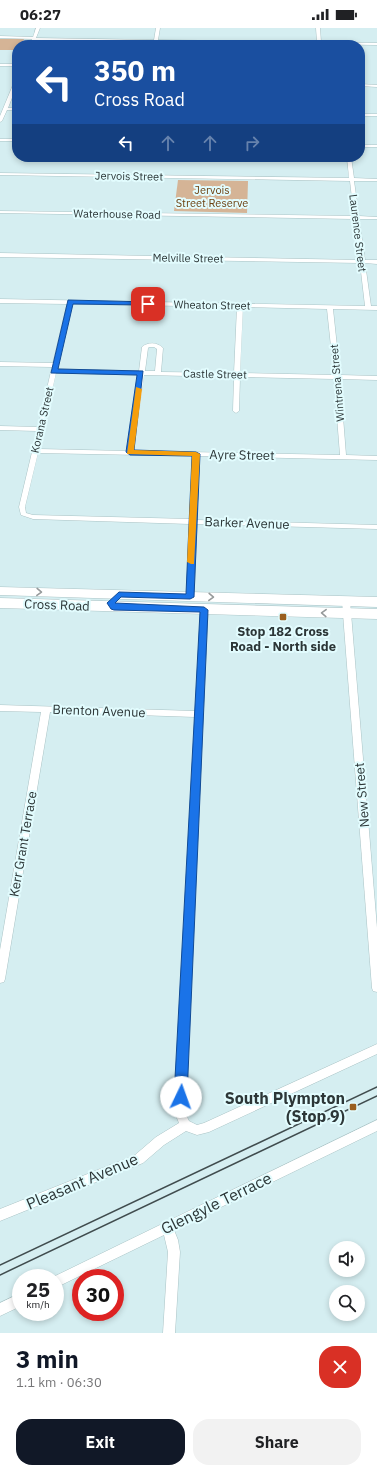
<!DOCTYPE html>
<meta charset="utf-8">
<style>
:root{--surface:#fff;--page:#f2f2f2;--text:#202124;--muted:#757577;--accent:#111827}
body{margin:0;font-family:"IBM Plex Sans",sans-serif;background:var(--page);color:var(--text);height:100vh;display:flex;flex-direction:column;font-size:15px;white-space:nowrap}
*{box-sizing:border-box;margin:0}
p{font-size:13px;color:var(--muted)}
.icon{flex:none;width:22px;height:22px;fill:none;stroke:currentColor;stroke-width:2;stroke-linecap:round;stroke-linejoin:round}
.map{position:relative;height:1305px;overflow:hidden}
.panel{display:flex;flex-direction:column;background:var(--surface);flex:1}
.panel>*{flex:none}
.hud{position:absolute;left:12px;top:12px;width:353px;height:122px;border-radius:16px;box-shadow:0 2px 6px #0003;background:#1a4fa0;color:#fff;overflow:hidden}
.tools{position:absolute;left:329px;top:1213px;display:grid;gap:8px}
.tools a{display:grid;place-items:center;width:36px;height:36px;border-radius:50%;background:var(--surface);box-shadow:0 2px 6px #0003;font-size:20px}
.speed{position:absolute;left:12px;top:1241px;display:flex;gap:8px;font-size:20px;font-weight:700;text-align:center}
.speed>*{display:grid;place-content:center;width:52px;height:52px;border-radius:50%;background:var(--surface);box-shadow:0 2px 6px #0003;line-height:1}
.speed small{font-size:10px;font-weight:400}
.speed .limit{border:6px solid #d22;background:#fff;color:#111}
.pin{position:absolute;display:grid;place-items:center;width:34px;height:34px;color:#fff;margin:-17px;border-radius:8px;box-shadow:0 2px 6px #0006}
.me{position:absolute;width:44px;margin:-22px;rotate:3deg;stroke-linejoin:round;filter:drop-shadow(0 0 3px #0008)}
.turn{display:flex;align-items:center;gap:14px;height:84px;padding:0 16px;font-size:18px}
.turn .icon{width:52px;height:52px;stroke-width:2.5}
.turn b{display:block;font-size:28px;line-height:34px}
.lanes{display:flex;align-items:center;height:38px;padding:0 16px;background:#0003;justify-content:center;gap:20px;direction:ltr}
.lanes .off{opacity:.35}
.round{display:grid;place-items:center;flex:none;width:42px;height:42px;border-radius:16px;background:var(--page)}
.overview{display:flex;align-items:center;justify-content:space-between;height:68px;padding:0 16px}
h1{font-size:24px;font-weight:700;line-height:30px;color:var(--accent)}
.action{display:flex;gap:8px;margin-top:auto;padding:8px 16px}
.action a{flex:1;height:46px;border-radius:16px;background:var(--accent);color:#fff;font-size:16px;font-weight:700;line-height:46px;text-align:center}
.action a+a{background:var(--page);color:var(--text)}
.status{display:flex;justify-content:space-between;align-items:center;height:28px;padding:0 20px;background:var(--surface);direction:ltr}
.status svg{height:11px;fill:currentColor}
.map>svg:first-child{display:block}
</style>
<div class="status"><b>06:27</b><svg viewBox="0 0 49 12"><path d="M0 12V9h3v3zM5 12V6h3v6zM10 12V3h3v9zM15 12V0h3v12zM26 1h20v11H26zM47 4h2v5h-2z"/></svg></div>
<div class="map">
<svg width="377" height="1305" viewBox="0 0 377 1305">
<rect width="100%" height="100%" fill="#d5eef1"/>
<g fill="#d5b496">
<polygon points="0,11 24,11 22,17 17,17 17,22 0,22"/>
<polygon points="178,152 248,153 247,185 174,183"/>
</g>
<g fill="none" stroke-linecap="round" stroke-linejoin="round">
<defs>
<g id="street">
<polygon points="36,0 40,0 36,10 154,12 156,0 160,0 158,12 317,14 316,0 320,0 321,14 377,15 377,17 35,12 33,17 29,17 32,11 0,10 0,8 33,9"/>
<rect x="0" y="36" width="17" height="2"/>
<polygon points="17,51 17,57 8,80 17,80 17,82 7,82 2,93 0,94 0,88 15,52"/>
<polygon points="360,56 377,57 377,59 360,58"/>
<rect x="360" y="86" width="17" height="2"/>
<rect x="0" y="111" width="17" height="2"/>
<rect x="360" y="117" width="17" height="2"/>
<path d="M347 129H351L354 150 377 151V153H354L359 188 377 189V191H359L365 232H377V236L365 235 371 278H377V282L333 281 340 347 377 348V352L340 351 346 427 377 428V432L199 428 197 492 377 497V501L197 496 194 569 190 571 186 569 190 496 33 491 21 487 19 479 37 403 0 402V398L38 399 52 339 0 338V334L53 335 67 276 0 275V271L365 278 360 235 0 229V225L359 232 354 191 0 185V183L354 188 350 153 0 147V145L349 150ZM72 276 237 279 234 345 161 344 163 320C157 314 148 314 142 319L139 343 57 341ZM243 279 327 281 334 347 240 345ZM149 319H154L157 321 155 343H145L148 320ZM56 345 138 347 127 423 39 421ZM144 347 234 349 233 383 236 385 239 383 240 349 334 351 340 427 134 423ZM38 425 193 428 190 491 33 487 26 485 25 479Z"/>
<polygon points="343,571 349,571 350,573 377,900 377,964 373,963 372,960 342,573"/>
<polygon points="201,580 204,580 208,582 185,1085 189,1093 197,1097 204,1095 377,1016 377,1026 209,1104 197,1107 186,1103 164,1117 143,1135 0,1193 0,1181 135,1127 156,1109 179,1095 175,1085 195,689 50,684 5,951 4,954 0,955 0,922 41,684 0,683 0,677 195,683"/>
<polygon points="377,1092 377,1103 174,1202 178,1212 180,1224 175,1305 163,1305 168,1224 164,1207 55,1260 55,1250 51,1250 162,1196 163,1194 168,1193"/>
<polygon points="21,1265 21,1278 0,1288 0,1275"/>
</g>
<g id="highway">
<polygon points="0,559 377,569 377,579 0,567"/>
<polygon points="0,570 377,581 377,591 0,580"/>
</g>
</defs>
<use href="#street" stroke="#aac3c5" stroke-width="1"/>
<use href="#highway" stroke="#aac3c5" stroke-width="1"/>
<use href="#street" fill="#fff" fill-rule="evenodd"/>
<use href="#highway" fill="#fff" fill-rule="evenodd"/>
<g stroke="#404c4e" stroke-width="1.5">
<polyline points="0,1237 377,1059"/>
<polyline points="0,1247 377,1068"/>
</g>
</g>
<defs><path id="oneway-chevron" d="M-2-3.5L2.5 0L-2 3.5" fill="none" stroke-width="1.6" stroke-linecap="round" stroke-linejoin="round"/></defs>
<g stroke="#969a9b">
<use href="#oneway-chevron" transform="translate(39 564) rotate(2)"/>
<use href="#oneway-chevron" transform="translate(211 569) rotate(2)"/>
<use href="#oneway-chevron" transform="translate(324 585) rotate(-178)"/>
</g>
<polygon fill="#1a73e8" stroke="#114b97" points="68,272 150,274 151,276 148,277 73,276 58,341 143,343 134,422 196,424 200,426 194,569 190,571 121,569 115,575 204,579 208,582 187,1069 185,1073 181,1075 176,1073 174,1069 200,584 114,582 111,581 107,575 119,564 186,566 192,428 130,427 126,424 137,347 51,345"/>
<polygon fill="#f59e0b" points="136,359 142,361 134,422 196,424 200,426 194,536 191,536 187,534 192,428 127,426"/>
<g fill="#9a5f1f" stroke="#e2fcfe" stroke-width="1.5">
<rect x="279" y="585" width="8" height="8" rx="2"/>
<rect x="349" y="1075" width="8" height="8" rx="2"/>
</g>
<g text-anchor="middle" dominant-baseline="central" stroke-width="4" stroke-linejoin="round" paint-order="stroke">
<g font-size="11" fill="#2c3637" stroke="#e2fcfe">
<text transform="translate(129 148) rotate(1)">Jervois Street</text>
<text transform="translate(117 186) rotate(1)">Waterhouse Road</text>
<text transform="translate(358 205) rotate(83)">Laurence Street</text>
<text transform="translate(188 230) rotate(1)">Melville Street</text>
<text transform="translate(212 277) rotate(1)">Wheaton Street</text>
<text transform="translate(215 346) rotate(1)">Castle Street</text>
<text transform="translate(337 355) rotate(-95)">Wintrena Street</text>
<text transform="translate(42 392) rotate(-77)">Korana Street</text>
</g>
<g font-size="11" fill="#6d4111" stroke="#e2fcfe">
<text x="212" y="162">Jervois<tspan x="212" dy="13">Street Reserve</tspan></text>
</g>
<g font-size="13" fill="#2c3637" stroke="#e2fcfe">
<text transform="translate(242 427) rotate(1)">Ayre Street</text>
<text transform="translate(247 495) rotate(2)">Barker Avenue</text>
<text transform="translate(57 577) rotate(2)">Cross Road</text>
<text transform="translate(99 683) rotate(2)">Brenton Avenue</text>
<text transform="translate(362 767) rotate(-95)">New Street</text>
<text transform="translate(23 816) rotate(-80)">Kerr Grant Terrace</text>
</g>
<g font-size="13" font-weight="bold" fill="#2c3637" stroke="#e2fcfe">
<text x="283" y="603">Stop 182 Cross<tspan x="283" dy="15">Road - North side</tspan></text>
</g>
<g font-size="16" font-weight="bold" fill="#2c3637" stroke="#e2fcfe" text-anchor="end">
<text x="345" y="1070">South Plympton<tspan x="345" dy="18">(Stop 9)</tspan></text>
</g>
<g font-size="16" fill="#2c3637" stroke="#e2fcfe">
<text transform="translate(82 1153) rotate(-23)">Pleasant Avenue</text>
<text transform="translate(216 1175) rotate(-26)">Glengyle Terrace</text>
</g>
</g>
</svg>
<div class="tools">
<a><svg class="icon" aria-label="sound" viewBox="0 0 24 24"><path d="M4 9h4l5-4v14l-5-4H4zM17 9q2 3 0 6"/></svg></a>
<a><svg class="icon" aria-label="search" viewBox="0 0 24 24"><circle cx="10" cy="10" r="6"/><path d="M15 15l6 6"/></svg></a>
</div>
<div class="speed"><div>25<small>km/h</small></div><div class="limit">30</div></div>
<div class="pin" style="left:148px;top:276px;background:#d93025"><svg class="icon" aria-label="arrive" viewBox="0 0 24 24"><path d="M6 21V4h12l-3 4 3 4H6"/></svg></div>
<svg class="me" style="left:181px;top:1069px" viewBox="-20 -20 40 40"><circle r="19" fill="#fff"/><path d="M0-13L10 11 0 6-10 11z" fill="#1a73e8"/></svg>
<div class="hud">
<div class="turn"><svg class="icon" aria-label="left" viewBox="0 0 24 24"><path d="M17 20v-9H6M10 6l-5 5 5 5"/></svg><div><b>350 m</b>Cross Road</div></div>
<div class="lanes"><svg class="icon" aria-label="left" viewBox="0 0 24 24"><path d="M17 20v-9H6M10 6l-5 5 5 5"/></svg><svg class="icon off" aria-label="ahead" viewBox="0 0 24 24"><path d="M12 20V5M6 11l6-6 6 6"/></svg><svg class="icon off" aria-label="ahead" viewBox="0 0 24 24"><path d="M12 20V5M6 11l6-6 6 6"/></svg><svg class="icon off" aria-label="right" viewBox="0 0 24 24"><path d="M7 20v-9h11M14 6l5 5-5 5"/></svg></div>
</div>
</div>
<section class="panel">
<div class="overview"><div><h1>3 min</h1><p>1.1 km · 06:30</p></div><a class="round" style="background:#d93025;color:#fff"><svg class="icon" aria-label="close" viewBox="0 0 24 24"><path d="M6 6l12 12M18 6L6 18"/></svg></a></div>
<div class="action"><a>Exit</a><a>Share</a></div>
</section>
